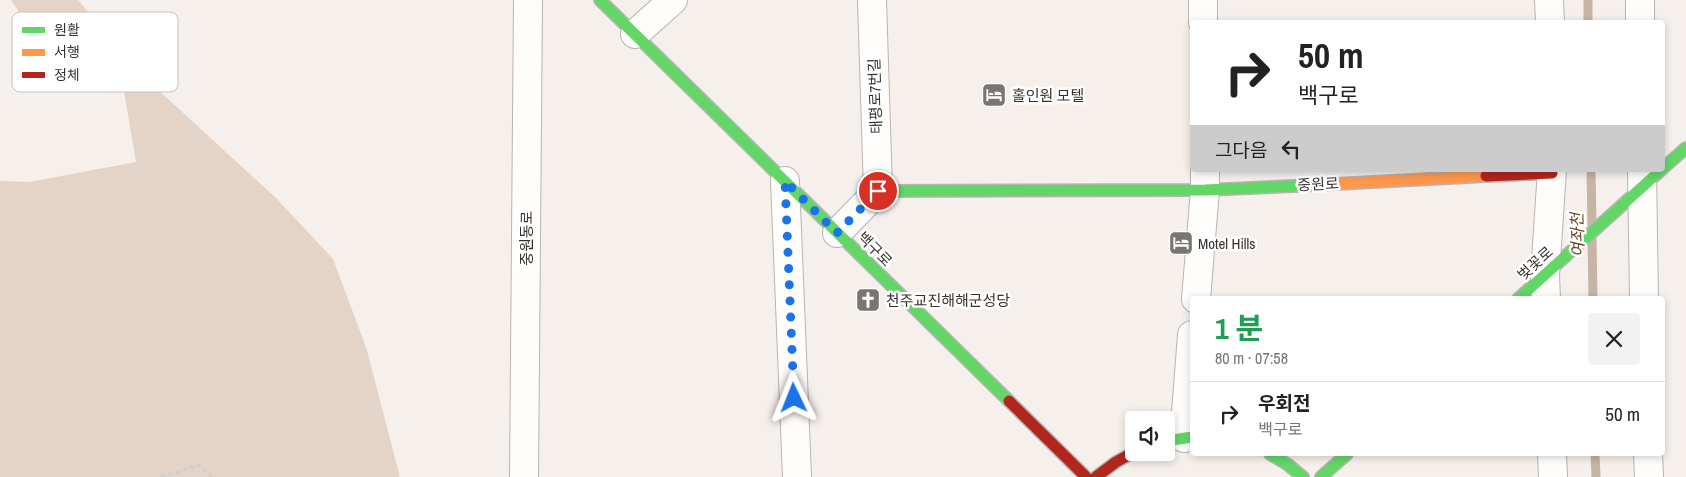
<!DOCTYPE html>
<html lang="ko">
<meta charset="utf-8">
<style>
:root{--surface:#fff;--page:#f2f2f2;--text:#222;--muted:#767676;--line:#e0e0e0}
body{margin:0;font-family:"Archivo Narrow","Noto Sans KR",sans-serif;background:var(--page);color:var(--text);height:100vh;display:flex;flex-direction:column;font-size:19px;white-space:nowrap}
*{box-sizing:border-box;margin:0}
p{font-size:16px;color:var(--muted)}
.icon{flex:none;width:28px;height:28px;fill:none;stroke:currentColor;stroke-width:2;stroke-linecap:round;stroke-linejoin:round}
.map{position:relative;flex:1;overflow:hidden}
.side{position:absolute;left:1190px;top:296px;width:475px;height:160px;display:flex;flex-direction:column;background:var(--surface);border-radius:5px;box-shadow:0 2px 8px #0003}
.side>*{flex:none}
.guide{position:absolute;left:1190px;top:20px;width:475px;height:152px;border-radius:5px;box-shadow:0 2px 8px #0003;background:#fff;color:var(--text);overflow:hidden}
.buttons{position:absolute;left:1125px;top:411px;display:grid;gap:10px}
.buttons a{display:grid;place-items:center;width:50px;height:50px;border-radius:5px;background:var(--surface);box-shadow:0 2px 8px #0003;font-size:25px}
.pin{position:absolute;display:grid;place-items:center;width:42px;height:42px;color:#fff;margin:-21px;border:2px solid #fff;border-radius:50%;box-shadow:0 1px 5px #0007}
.me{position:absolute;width:55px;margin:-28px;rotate:358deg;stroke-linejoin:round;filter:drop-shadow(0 0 4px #0008)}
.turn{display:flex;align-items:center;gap:18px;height:105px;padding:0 25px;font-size:22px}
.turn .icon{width:65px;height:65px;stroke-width:2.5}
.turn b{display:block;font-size:35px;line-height:42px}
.then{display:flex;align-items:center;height:48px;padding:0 25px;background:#0003;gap:10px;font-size:19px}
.round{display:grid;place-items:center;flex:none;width:52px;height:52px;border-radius:5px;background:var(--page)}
.headline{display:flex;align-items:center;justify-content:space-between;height:85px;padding:0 25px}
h1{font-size:30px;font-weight:700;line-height:38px;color:#1e9e55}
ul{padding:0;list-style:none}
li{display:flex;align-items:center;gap:15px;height:65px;padding:0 25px;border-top:1px solid var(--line)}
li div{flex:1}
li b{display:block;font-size:19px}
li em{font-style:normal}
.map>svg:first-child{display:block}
</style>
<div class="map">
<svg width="1686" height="477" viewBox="0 0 1686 477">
<rect width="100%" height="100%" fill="#f5f0ec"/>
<polygon fill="#e4d4c7" points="11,0 78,0 142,75 276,198 333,259 366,347 400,477 0,477 0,181 29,182 136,162 124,91 35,35"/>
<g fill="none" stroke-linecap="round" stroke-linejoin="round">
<g stroke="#c6b4a4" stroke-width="9">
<polyline points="1588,0 1588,22"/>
<polyline points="1591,170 1592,226"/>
<polyline points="1592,239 1593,299"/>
<polyline points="1595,454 1596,477"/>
</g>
<defs>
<g id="street">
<polyline points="1203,0 1203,22"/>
<polyline points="1549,0 1550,22"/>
<polyline points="1640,0 1640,22"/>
<polyline points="635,34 673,0"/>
<polyline points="1642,170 1644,299"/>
<polyline points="785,181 797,477"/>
<polyline points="837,233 878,191 872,0"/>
<polyline points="1196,299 1205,190 1205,170"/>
<polyline points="1546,299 1545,275 1552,170"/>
<polyline points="1184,438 1192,335"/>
<polyline points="1552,454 1553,477"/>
<polyline points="1648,454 1649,477"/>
<polyline points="524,477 528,0"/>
</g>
<g id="fast">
<polyline points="600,0 1009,401"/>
<polyline points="1662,169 1686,148"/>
<polyline points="878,191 1205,190 1316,185"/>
<polyline points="1518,299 1661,170"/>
<polyline points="1166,441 1192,437"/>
<polyline points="1270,454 1287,464 1303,477"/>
<polyline points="1321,477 1347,454"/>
</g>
<polyline id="slow" points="1316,185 1486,176"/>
<g id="jam">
<polyline points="1486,176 1552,173"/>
<polyline points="1009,401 1086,477"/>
<polyline points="1096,477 1116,462 1134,452"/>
</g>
</defs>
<use href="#street" stroke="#b8b4b1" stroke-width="30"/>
<use href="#fast" stroke="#b8b4b1" stroke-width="14"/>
<use href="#slow" stroke="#b8b4b1" stroke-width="14"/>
<use href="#jam" stroke="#b8b4b1" stroke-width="14"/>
<polyline stroke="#d1cecc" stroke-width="3" stroke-dasharray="5 2.5" stroke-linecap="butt" points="161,477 199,465 212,477"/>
<use href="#street" stroke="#fefdfc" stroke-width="28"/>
<use href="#fast" stroke="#63d668" stroke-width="11"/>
<use href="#slow" stroke="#ff974d" stroke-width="11"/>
<use href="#jam" stroke="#b3261e" stroke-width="11"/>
</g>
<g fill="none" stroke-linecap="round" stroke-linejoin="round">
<polyline stroke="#1a73e8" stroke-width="9" stroke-dasharray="0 16.2" points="794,398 785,181 837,233 878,191"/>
</g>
<defs>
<symbol id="hotel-square" viewBox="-11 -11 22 22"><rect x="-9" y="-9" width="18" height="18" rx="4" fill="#797571" stroke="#fff"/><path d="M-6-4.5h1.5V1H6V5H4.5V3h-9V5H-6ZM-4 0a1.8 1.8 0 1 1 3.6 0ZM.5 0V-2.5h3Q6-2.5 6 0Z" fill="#fff"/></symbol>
<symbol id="church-square" viewBox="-11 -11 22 22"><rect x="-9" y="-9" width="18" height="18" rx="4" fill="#797571" stroke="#fff"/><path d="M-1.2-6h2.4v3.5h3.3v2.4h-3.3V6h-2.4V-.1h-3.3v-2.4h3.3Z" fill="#fff"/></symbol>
</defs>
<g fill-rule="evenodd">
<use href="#hotel-square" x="980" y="81" width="28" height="28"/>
<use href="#hotel-square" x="1167" y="229" width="28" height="28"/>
<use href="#church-square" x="854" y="286" width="28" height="28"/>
</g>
<g text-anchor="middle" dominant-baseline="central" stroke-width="5" stroke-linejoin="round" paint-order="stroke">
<g font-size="15" fill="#36332f" stroke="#fff" text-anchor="start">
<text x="1012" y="95">홀인원 모텔</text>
<text x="1198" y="243">Motel Hills</text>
<text x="886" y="300">천주교진해해군성당</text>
</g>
<g font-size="15" fill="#36332f" stroke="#fff">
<text transform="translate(875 96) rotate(-92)">태평로7번길</text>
<text transform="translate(1318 184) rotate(-3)">중원로</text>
<text transform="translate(526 238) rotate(-90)">중원동로</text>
<text transform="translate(875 249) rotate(45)">백구로</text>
<text transform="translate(1535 263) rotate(-42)">벚꽃로</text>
</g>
<g font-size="16" font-style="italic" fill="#67431f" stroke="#fff">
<text transform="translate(1577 235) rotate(-91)">여좌천</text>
</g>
</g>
<rect x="12" y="12" width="166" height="80" rx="8" fill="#fff" stroke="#c3c2c1" stroke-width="1"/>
<rect x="22" y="27" width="23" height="6" fill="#63d668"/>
<rect x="22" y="49" width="23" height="7" fill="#ff974d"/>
<rect x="22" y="72" width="23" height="6" fill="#b3261e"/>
<g font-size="14" fill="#36332f">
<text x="54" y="35">원활</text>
<text x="54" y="57">서행</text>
<text x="54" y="80">정체</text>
</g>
</svg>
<div class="buttons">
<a><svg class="icon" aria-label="sound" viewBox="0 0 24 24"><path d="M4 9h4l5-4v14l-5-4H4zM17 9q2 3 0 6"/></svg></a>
</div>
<div class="pin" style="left:878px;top:191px;background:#d93025"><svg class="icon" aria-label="arrive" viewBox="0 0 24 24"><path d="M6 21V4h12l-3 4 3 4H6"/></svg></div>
<svg class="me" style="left:794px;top:398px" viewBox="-20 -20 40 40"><path d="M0-17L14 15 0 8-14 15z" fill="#1a73e8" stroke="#fff" stroke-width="4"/></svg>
<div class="guide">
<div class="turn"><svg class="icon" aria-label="right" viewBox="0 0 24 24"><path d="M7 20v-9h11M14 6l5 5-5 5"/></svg><div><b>50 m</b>백구로</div></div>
<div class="then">그다음<svg class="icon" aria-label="left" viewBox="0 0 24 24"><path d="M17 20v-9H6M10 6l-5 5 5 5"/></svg></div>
</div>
<section class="side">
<div class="headline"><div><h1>1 분</h1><p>80 m · 07:58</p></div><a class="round"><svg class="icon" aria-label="close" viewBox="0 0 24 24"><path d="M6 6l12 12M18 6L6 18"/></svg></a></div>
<ul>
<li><svg class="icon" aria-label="right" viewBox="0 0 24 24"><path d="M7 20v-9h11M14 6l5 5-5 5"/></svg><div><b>우회전</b><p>백구로</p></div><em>50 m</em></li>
</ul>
</section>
</div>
